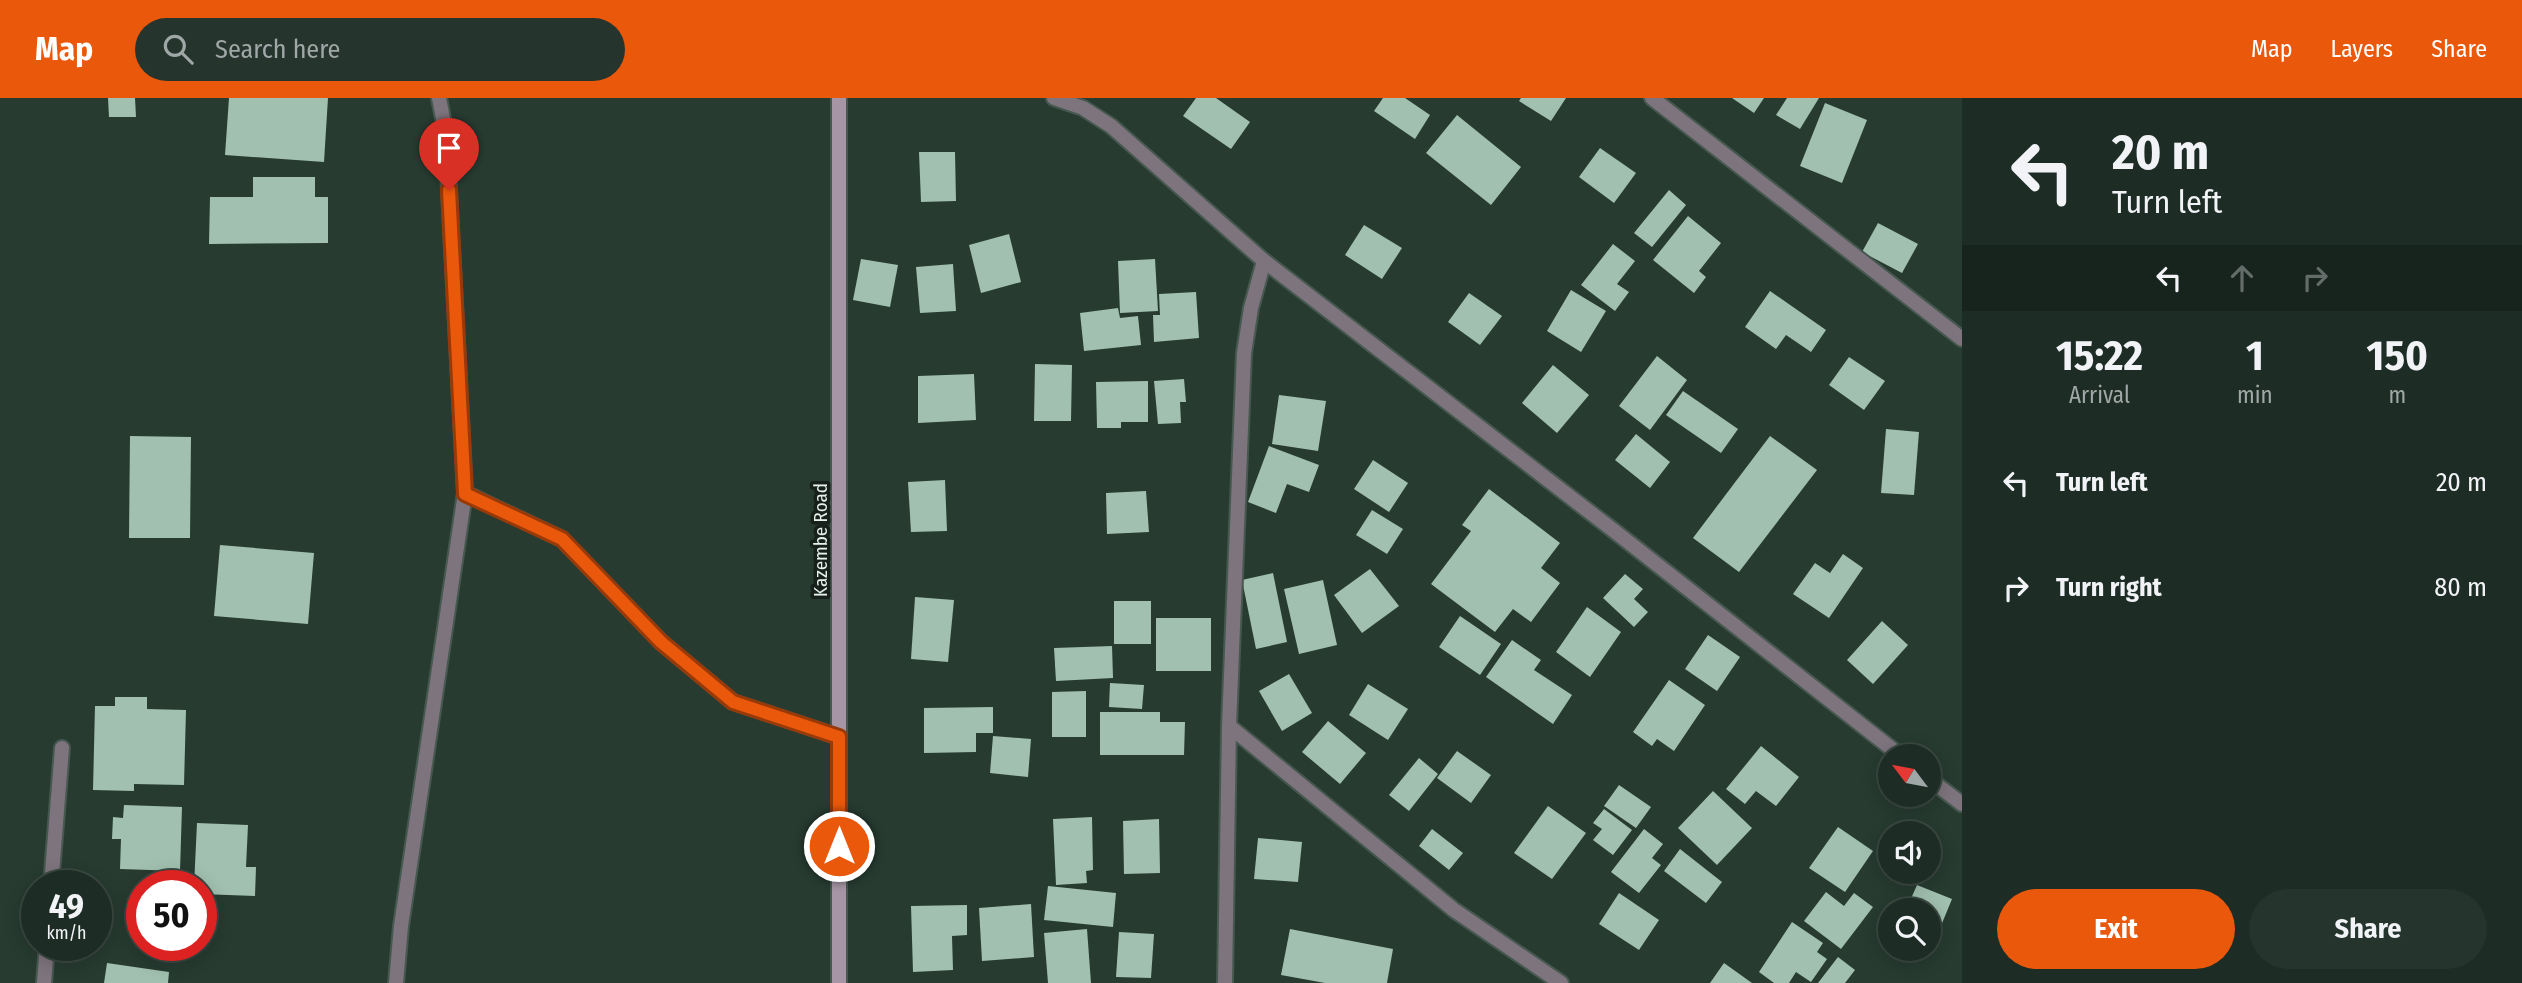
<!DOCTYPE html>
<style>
:root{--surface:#1d2c25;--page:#25342d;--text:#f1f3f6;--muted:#a0a7a7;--line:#3b4842;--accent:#ea580c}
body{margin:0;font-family:"Fira Sans Condensed",sans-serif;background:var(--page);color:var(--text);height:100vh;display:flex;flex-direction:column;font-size:26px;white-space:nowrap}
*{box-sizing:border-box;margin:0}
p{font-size:23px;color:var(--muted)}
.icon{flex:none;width:38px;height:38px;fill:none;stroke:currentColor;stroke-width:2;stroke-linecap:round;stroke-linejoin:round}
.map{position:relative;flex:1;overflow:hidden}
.side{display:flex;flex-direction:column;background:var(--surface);width:560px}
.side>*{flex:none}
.guide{background:#1d2c25;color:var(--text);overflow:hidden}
.needle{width:46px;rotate:302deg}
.controls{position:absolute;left:1878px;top:646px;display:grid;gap:14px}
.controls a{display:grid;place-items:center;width:63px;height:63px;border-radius:50%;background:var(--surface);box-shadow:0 4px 18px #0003,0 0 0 2px var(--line);font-size:35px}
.speed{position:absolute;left:21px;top:772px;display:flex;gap:14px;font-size:35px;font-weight:700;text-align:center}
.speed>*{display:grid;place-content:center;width:91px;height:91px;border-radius:50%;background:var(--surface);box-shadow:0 4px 18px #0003,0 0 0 2px var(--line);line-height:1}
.speed small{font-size:18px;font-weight:400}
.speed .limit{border:10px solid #d22;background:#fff;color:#111}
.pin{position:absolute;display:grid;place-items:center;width:60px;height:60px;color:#fff;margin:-72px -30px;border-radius:50% 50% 50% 0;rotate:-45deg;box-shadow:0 0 7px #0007}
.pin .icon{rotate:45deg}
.me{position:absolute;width:77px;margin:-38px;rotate:0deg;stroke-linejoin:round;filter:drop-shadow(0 0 5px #0008)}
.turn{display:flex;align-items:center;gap:24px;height:147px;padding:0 35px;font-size:32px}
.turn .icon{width:91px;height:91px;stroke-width:2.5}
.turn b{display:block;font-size:49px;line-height:60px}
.lanes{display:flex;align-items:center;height:66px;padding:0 35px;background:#0003;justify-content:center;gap:35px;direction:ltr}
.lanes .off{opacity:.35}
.eta{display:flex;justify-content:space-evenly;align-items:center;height:119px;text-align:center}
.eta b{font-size:42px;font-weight:700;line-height:49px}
.button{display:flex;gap:14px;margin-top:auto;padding:14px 35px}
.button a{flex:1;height:80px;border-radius:42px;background:var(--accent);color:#fff;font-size:28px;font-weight:700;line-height:80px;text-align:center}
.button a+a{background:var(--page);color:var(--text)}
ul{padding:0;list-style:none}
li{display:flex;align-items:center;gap:21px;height:105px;padding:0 35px}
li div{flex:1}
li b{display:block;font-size:26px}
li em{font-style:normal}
header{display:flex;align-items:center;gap:42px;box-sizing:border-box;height:98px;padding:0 35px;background:var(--accent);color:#fff}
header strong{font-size:33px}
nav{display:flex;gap:38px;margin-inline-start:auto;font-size:24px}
.search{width:490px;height:63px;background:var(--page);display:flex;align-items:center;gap:18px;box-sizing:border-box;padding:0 24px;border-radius:38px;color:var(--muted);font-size:26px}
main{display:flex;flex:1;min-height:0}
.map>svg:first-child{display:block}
</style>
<header>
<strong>Map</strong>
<div class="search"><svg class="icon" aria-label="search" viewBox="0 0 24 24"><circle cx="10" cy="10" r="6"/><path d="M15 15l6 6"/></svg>Search here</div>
<nav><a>Map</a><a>Layers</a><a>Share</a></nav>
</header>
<main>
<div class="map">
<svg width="1962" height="885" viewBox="0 0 1962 885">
<rect width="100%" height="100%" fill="#273b31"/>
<g fill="#a1c0af">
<polygon points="108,0 135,0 136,19 109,19"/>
<polygon points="229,0 328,0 324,64 225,57"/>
<polygon points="1196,0 1216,0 1250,24 1231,51 1183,18"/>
<polygon points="1383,0 1405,0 1430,17 1415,41 1374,13"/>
<polygon points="1521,0 1566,0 1551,23 1519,3"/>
<polygon points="1732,0 1764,0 1754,15"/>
<polygon points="1787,0 1819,0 1800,31 1776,17"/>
<polygon points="1825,5 1867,22 1842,85 1800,68"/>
<polygon points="1457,17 1521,69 1491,107 1426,55"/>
<polygon points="1600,50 1636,75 1614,105 1579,79"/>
<polygon points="919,54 955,54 956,103 921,104"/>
<polygon points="253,79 315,79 315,99 328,99 328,145 209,146 210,99 253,99"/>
<polygon points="1669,92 1686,107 1652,149 1634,135"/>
<polygon points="1688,118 1721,145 1699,173 1706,179 1694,195 1653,162"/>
<polygon points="1878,125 1918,146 1902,175 1862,154"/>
<polygon points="1364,127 1402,150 1382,181 1345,157"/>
<polygon points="1009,136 1021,184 981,195 969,147"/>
<polygon points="1613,146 1635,163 1617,186 1629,194 1615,213 1581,187"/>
<polygon points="861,161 898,167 890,209 853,202"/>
<polygon points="1155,161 1158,213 1120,215 1118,163"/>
<polygon points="953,166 956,213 920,215 916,169"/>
<polygon points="1571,192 1606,213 1581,254 1547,233"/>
<polygon points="1770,193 1826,232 1811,254 1786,237 1776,251 1745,229"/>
<polygon points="1196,194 1199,240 1154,244 1153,217 1160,217 1159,196"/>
<polygon points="1469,195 1502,218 1480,247 1448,224"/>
<polygon points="1118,210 1120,220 1138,218 1141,247 1084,253 1080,215"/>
<polygon points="1657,258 1687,282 1650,332 1619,308"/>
<polygon points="1849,259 1885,283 1864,312 1829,287"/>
<polygon points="1035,266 1072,267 1071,323 1034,323"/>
<polygon points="1553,267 1589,297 1557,335 1522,305"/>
<polygon points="974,276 976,322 918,325 918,278"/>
<polygon points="1184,281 1186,304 1180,304 1181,325 1158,326 1154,283"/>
<polygon points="1148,283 1148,324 1121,324 1121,330 1097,330 1096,284"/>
<polygon points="1683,293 1738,331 1721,355 1666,317"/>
<polygon points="1279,297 1326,303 1318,353 1272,346"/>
<polygon points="1886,331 1919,334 1914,397 1881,395"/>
<polygon points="1636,336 1670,364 1650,390 1615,362"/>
<polygon points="130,338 191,339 190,440 129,440"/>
<polygon points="1770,338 1817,372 1739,474 1693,440"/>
<polygon points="1269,348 1319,367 1309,394 1287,386 1276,415 1248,404"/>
<polygon points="1373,362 1408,385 1389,414 1354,391"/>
<polygon points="945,382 947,433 911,434 908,384"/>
<polygon points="1489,391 1560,445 1541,470 1560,485 1531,524 1513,511 1495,534 1431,486 1471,433 1462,427"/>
<polygon points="1146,393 1149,434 1107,436 1106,395"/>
<polygon points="1372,412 1403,431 1387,456 1356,437"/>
<polygon points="220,447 314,455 308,526 214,518"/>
<polygon points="1843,456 1863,470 1829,520 1793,496 1815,465 1830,475"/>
<polygon points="1370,471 1399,508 1362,535 1334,497"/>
<polygon points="1273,475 1287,544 1256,551 1242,482"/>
<polygon points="1625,476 1643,491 1634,501 1648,514 1634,529 1603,500"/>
<polygon points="1323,482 1337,547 1299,556 1284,491"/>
<polygon points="915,499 954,502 948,564 911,561"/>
<rect x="1114" y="503" width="37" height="43"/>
<polygon points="1587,509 1621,534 1590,579 1556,554"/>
<polygon points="1460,518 1501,546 1480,577 1439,549"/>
<rect x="1156" y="520" width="55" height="53"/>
<polygon points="1882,523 1908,547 1873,586 1847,562"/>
<polygon points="1708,537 1740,559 1717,593 1685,571"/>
<polygon points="1512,542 1541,562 1534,572 1572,597 1553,626 1486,579"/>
<polygon points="1112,548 1113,580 1056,583 1054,550"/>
<polygon points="1289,576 1312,615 1282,633 1259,593"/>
<polygon points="1669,582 1705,607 1674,653 1657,641 1652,648 1633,634"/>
<polygon points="1110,585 1144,587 1142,611 1109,609"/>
<polygon points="1368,586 1408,611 1388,642 1349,617"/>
<polygon points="1086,593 1086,639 1052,639 1052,594"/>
<polygon points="115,599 147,599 147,611 186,612 184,687 134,686 134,693 93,692 95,608 115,608"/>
<polygon points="993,609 993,635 976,635 976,654 924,655 924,610"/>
<polygon points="1100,614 1160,614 1160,624 1185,624 1184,657 1100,657"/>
<polygon points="1328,623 1366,655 1340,686 1302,654"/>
<polygon points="993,638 1031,641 1028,679 990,675"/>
<polygon points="1761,648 1799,679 1776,708 1756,693 1745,706 1726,691"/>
<polygon points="1457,653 1491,677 1471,705 1437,680"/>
<polygon points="1419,660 1438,676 1409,713 1389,697"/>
<polygon points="1619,687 1651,709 1636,730 1604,708"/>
<polygon points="1713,693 1752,730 1717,767 1678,730"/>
<polygon points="124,707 182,709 180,773 120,771 121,741 112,741 113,719 123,720"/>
<polygon points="1548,708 1586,735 1552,781 1514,755"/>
<polygon points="1604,711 1632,732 1613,757 1593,742 1602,731 1593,725"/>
<polygon points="1092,719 1093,772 1086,773 1087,785 1056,787 1053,721"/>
<polygon points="1159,721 1160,775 1124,776 1123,723"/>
<polygon points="197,725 248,727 246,769 256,769 255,798 201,796 201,788 194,788"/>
<polygon points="1838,729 1873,753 1845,794 1809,770"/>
<polygon points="1432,731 1463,755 1449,772 1419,748"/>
<polygon points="1644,731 1663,746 1652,760 1661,767 1639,795 1611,774"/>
<polygon points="1258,740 1302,744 1298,784 1254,781"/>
<polygon points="1680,751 1722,784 1706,805 1664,773"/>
<polygon points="1917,787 1952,801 1929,857 1928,812 1906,812"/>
<polygon points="1048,788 1116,795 1113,829 1044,822"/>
<polygon points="1826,794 1844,808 1854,795 1873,809 1841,851 1804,823"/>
<polygon points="1619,795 1659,822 1639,852 1599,826"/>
<polygon points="1031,806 1034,859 982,863 979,810"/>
<polygon points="967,807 967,837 952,838 953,872 913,874 911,808"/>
<polygon points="1792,824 1823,845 1817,854 1827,861 1811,884 1796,874 1789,885 1774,885 1759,874"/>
<polygon points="1087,831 1091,885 1048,885 1044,835"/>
<polygon points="1290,831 1393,851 1387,885 1325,885 1281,877"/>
<polygon points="1119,834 1154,836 1151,880 1116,879"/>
<polygon points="1838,859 1855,872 1845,885 1818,885"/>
<polygon points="107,865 169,874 168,885 104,885"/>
<polygon points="1724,865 1752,885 1710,885"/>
</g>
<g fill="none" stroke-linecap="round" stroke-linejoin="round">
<defs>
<g id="minor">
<polyline points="1054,0 1083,10 1111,28 1264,163 1613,432 1901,658"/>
<polyline points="1652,0 1962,241"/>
<polyline points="1264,163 1251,210 1244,255 1229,628 1454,812 1561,885"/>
<polyline points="465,395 562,441 661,544 733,604 839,639"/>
<polyline points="1928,680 1962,706"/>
<polyline points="51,788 62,650"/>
<polyline points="44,885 47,847"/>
<polyline points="396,885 401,828 465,395 446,36 439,0"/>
<polyline points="1225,885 1229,628"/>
</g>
<polyline id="secondary" points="839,0 839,885"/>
</defs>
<use href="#minor" stroke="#46584f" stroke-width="18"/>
<use href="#secondary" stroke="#46584f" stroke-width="18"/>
<use href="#minor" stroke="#7e747d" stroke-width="14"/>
<use href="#secondary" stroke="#a696a5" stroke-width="14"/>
</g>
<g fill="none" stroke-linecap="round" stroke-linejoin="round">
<defs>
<polyline id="route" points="449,92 465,396 562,441 661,544 733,604 839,639 839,748"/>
</defs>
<use href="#route" stroke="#983908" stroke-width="18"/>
<use href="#route" stroke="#ea580c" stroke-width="12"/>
</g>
<g text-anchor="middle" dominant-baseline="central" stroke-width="7" stroke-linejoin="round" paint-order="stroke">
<g font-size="19" fill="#e6f2ec" stroke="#17201b">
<text transform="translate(820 442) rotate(-90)">Kazembe Road</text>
</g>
</g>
</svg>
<div class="controls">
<a><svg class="needle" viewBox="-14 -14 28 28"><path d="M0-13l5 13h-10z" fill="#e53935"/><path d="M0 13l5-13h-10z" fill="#a0a7a7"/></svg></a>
<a><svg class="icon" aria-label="sound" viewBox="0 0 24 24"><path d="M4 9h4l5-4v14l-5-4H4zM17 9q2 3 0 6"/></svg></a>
<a><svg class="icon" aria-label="search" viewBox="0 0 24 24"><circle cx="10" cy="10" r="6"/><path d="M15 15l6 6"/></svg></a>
</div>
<div class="speed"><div>49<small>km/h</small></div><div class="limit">50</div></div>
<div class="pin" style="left:449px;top:92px;background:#d93025"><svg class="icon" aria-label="arrive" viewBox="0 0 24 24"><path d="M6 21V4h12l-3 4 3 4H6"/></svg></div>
<svg class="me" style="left:839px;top:748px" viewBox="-20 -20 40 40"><circle r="17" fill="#ea580c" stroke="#fff" stroke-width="3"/><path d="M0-11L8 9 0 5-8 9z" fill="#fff"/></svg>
</div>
<section class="side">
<div class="guide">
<div class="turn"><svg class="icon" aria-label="left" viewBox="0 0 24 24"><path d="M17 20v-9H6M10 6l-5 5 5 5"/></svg><div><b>20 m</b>Turn left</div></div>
<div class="lanes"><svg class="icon" aria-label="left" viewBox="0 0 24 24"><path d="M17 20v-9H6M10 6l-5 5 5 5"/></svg><svg class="icon off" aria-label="ahead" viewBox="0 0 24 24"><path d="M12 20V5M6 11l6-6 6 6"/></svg><svg class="icon off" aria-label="right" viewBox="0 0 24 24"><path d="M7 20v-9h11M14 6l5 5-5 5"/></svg></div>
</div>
<div class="eta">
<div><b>15:22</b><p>Arrival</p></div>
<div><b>1</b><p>min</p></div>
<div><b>150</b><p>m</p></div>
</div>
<ul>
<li><svg class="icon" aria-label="left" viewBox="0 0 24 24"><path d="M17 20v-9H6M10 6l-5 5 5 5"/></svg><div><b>Turn left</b></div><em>20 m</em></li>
<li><svg class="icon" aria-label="right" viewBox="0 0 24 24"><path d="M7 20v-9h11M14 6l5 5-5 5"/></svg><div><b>Turn right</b></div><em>80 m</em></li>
</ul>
<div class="button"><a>Exit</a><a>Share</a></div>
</section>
</main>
